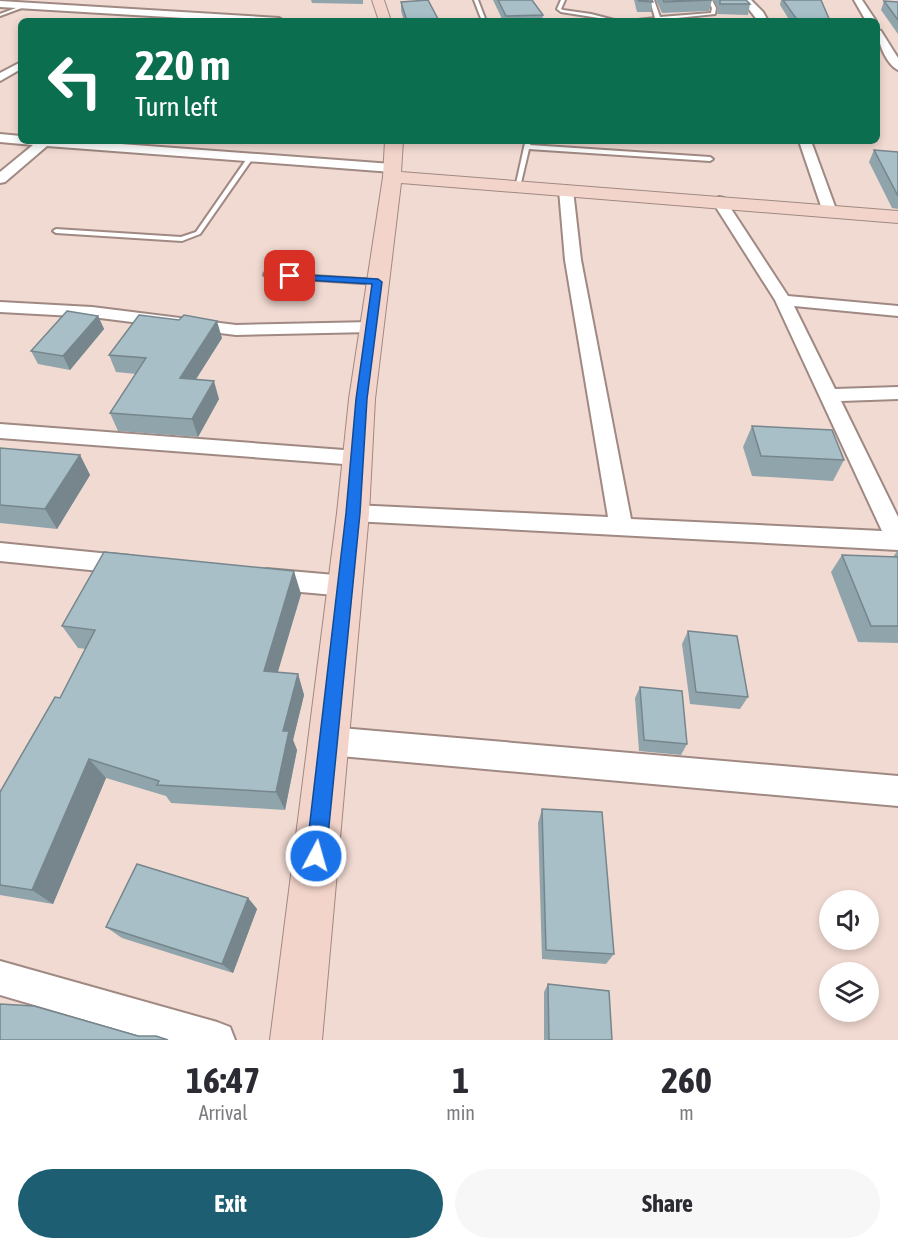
<!DOCTYPE html>
<style>
:root{--surface:#fff;--page:#f7f7f7;--text:#2b2b33;--muted:#7c7c81;--accent:#1e5e73}
body{margin:0;font-family:"Asap Condensed",sans-serif;background:var(--page);color:var(--text);height:100vh;display:flex;flex-direction:column;font-size:22px;white-space:nowrap}
*{box-sizing:border-box;margin:0}
p{font-size:20px;color:var(--muted)}
.icon{flex:none;width:33px;height:33px;fill:none;stroke:currentColor;stroke-width:2;stroke-linecap:round;stroke-linejoin:round}
.map{position:relative;height:1040px;overflow:hidden}
.side{display:flex;flex-direction:column;background:var(--surface);flex:1}
.side>*{flex:none}
.guide{position:absolute;left:18px;top:18px;width:862px;height:126px;border-radius:9px;box-shadow:0 3px 9px #0003;background:#0b6e4f;color:#fff;overflow:hidden}
.controls{position:absolute;left:819px;top:890px;display:grid;gap:12px}
.controls a{display:grid;place-items:center;width:60px;height:60px;border-radius:50%;background:var(--surface);box-shadow:0 3px 9px #0003;font-size:30px}
.pin{position:absolute;display:grid;place-items:center;width:51px;height:51px;color:#fff;margin:-26px;border-radius:12px;box-shadow:0 3px 9px #0006}
.me{position:absolute;width:66px;margin:-33px;rotate:6deg;stroke-linejoin:round;filter:drop-shadow(0 0 4px #0008)}
.turn{display:flex;align-items:center;gap:21px;height:126px;padding:0 18px;font-size:27px}
.turn .icon{width:78px;height:78px;stroke-width:2.5}
.turn b{display:block;font-size:42px;line-height:51px}
.eta{display:flex;justify-content:space-evenly;align-items:center;height:102px;text-align:center}
.eta b{font-size:36px;font-weight:700;line-height:42px}
.primary-button{display:flex;gap:12px;margin-top:auto;padding:12px 18px}
.primary-button a{flex:1;height:69px;border-radius:36px;background:var(--accent);color:#fff;font-size:24px;font-weight:700;line-height:69px;text-align:center}
.primary-button a+a{background:var(--page);color:var(--text)}
.map>svg:first-child{display:block}
</style>
<div class="map">
<svg width="898" height="1040" viewBox="0 0 898 1040">
<rect width="100%" height="100%" fill="#f1dad2"/>
<g fill="none" stroke-linecap="round" stroke-linejoin="round">
<defs>
<g id="lane">
<polygon points="474,0 478,0 486,21 482,21"/>
<polygon points="561,0 565,0 561,9 563,10 591,14 618,21 561,12 557,9"/>
<polygon points="650,0 654,0 660,17 711,13 712,8 708,0 712,0 716,8 715,14 658,20 629,21 655,18"/>
<polygon points="24,5 27,6 0,16 0,14"/>
<polygon points="528,141 531,143 530,145 710,157 713,159 710,161 529,149 520,187 515,188 525,143"/>
<polygon points="250,156 253,158 200,234 182,241 56,233 53,231 56,229 181,237 196,232 248,157"/>
<polygon points="265,273 378,280 382,282 378,284 268,277 264,275"/>
</g>
<g id="street">
<polygon points="742,0 751,0 763,12 768,21 758,21"/>
<polygon points="854,0 862,0 876,21 866,21"/>
<polygon points="0,1 279,18 284,21 235,21 0,7"/>
<path d="M878 30 881 31 898 58V70C887 65 877 42 878 30Z"/>
<polygon points="21,62 21,69 0,81 0,73"/>
<polygon points="0,134 21,136 21,141 80,141 392,164 399,168 392,172 47,146 5,182 0,183 0,172 33,145 0,142"/>
<polygon points="799,141 811,141 837,212 835,215 830,216 823,212"/>
<polygon points="566,186 573,190 581,260 631,519 882,531 775,300 712,201 719,197 724,198 788,296 898,306 898,316 794,306 835,389 898,387 898,399 841,401 898,517 898,550 353,521 345,519 342,513 345,507 353,505 608,517 565,260 559,190"/>
<polygon points="0,302 92,307 236,325 372,322 378,323 381,327 378,331 372,332 236,335 92,317 0,312"/>
<polygon points="0,424 357,451 364,453 367,458 364,463 357,465 0,438"/>
<polygon points="0,543 130,556 138,558 142,565 138,572 130,574 0,561"/>
<polygon points="267,569 346,576 355,579 358,586 355,593 346,596 267,589 258,586 255,579 258,572"/>
<polygon points="329,727 898,776 898,806 329,755 319,751 315,741 319,731"/>
<polygon points="0,961 217,1022 230,1027 235,1040 154,1040 0,995"/>
</g>
<g id="secondary">
<polygon points="372,0 384,0 391,21 379,21"/>
<polygon points="385,141 403,141 401,172 898,211 898,223 401,183 375,399 369,513 322,1040 270,1040 337,513 349,399 383,177"/>
</g>
</defs>
<use href="#lane" stroke="#9f8982" stroke-width="4"/>
<use href="#street" stroke="#9f8982" stroke-width="4"/>
<use href="#secondary" stroke="#9f8982" stroke-width="2"/>
<use href="#lane" fill="#fff" fill-rule="evenodd"/>
<use href="#street" fill="#fff" fill-rule="evenodd"/>
<use href="#secondary" fill="#f3d4ca" fill-rule="evenodd"/>
</g>
<g fill="#90a4ac">
<polygon points="311,0 363,0 363,4 312,3"/>
<polygon points="493,0 532,0 543,15 542,21 503,21"/>
<polygon points="634,0 652,0 651,12 637,12"/>
<polygon points="656,0 712,0 709,11 662,13"/>
<polygon points="713,0 746,0 750,4 748,15 717,14 718,7"/>
<polygon points="781,0 821,0 830,21 790,21 780,5"/>
<polygon points="884,1 898,2 898,34 881,10"/>
<polygon points="401,2 439,21 404,21 401,11"/>
<polygon points="874,150 898,152 898,209 892,208 869,162"/>
<polygon points="98,316 104,329 70,370 38,364 31,351"/>
<polygon points="222,338 196,379 219,399 198,437 118,431 110,413 136,374 116,372 109,355"/>
<polygon points="752,426 844,460 833,481 752,476 743,447"/>
<polygon points="0,448 80,455 90,475 57,529 0,523"/>
<polygon points="898,550 898,643 858,642 831,572 842,555 893,557"/>
<polygon points="301,594 277,672 298,674 304,695 293,740 297,750 285,810 171,803 166,796 106,778 53,904 0,895 0,792 60,698 86,649 78,648 62,626"/>
<polygon points="688,631 748,697 740,709 690,704 682,644"/>
<polygon points="640,687 687,744 681,755 639,751 635,698"/>
<polygon points="542,809 614,954 606,964 542,959 538,823"/>
<polygon points="248,898 257,909 233,973 122,938 106,927"/>
<polygon points="548,984 612,1040 544,1040 544,992"/>
</g>
<g fill="#76868c">
<polygon points="98,316 104,329 70,370 63,356"/>
<polygon points="217,321 222,338 186,395 180,378"/>
<polygon points="214,381 219,399 198,437 192,419"/>
<polygon points="80,455 90,475 57,529 45,509"/>
<polygon points="294,571 301,594 272,692 264,671"/>
<polygon points="298,674 304,695 293,740 297,750 285,810 276,792 283,731"/>
<polygon points="89,759 106,778 53,904 32,890"/>
<polygon points="248,898 257,909 233,973 222,964"/>
</g>
<g fill="#a8bfc8" stroke="#76868c" stroke-width="1.5">
<polygon points="428,0 439,21 407,21 401,2"/>
<polygon points="498,0 532,0 543,15 506,16"/>
<polygon points="638,0 652,0 653,2 639,1"/>
<polygon points="663,0 712,0 664,2"/>
<polygon points="720,0 746,0 750,4 720,4"/>
<polygon points="783,0 821,0 830,21 798,21"/>
<polygon points="884,1 898,2 898,20"/>
<polygon points="874,150 898,152 898,196"/>
<polygon points="67,311 98,316 63,356 31,351"/>
<polygon points="139,315 179,320 184,315 217,321 180,378 214,381 192,419 110,413 146,358 109,355"/>
<polygon points="752,426 832,430 844,460 761,456"/>
<polygon points="0,448 80,455 45,509 0,505"/>
<polygon points="104,552 294,571 264,671 298,674 283,731 289,731 276,792 157,785 159,781 89,759 32,890 0,885 0,792 55,697 60,698 95,630 62,626"/>
<polygon points="842,555 898,557 898,626 871,626"/>
<polygon points="688,631 737,636 748,697 696,692"/>
<polygon points="640,687 682,691 687,744 644,740"/>
<polygon points="542,809 602,812 614,954 546,950"/>
<polygon points="137,864 248,898 222,964 106,927"/>
<polygon points="548,984 609,991 612,1040 549,1040"/>
<polygon points="0,1004 34,1006 138,1036 156,1036 168,1040 0,1040"/>
</g>
<polygon fill="#1a73e8" stroke="#114b97" stroke-width="1.5" points="287,274 378,279 382,282 367,399 360,513 326,856 323,863 316,865 309,863 306,856 346,513 356,399 372,284 290,279 285,276"/>
</svg>
<div class="controls">
<a><svg class="icon" aria-label="sound" viewBox="0 0 24 24"><path d="M4 9h4l5-4v14l-5-4H4zM17 9q2 3 0 6"/></svg></a>
<a><svg class="icon" aria-label="layers" viewBox="0 0 24 24"><path d="M12 4l9 5-9 5-9-5zM3 14l9 5 9-5"/></svg></a>
</div>
<div class="pin" style="left:290px;top:276px;background:#d93025"><svg class="icon" aria-label="arrive" viewBox="0 0 24 24"><path d="M6 21V4h12l-3 4 3 4H6"/></svg></div>
<svg class="me" style="left:316px;top:856px" viewBox="-20 -20 40 40"><circle r="17" fill="#1a73e8" stroke="#fff" stroke-width="3"/><path d="M0-11L8 9 0 5-8 9z" fill="#fff"/></svg>
<div class="guide">
<div class="turn"><svg class="icon" aria-label="left" viewBox="0 0 24 24"><path d="M17 20v-9H6M10 6l-5 5 5 5"/></svg><div><b>220 m</b>Turn left</div></div>
</div>
</div>
<section class="side">
<div class="eta">
<div><b>16:47</b><p>Arrival</p></div>
<div><b>1</b><p>min</p></div>
<div><b>260</b><p>m</p></div>
</div>
<div class="primary-button"><a>Exit</a><a>Share</a></div>
</section>
